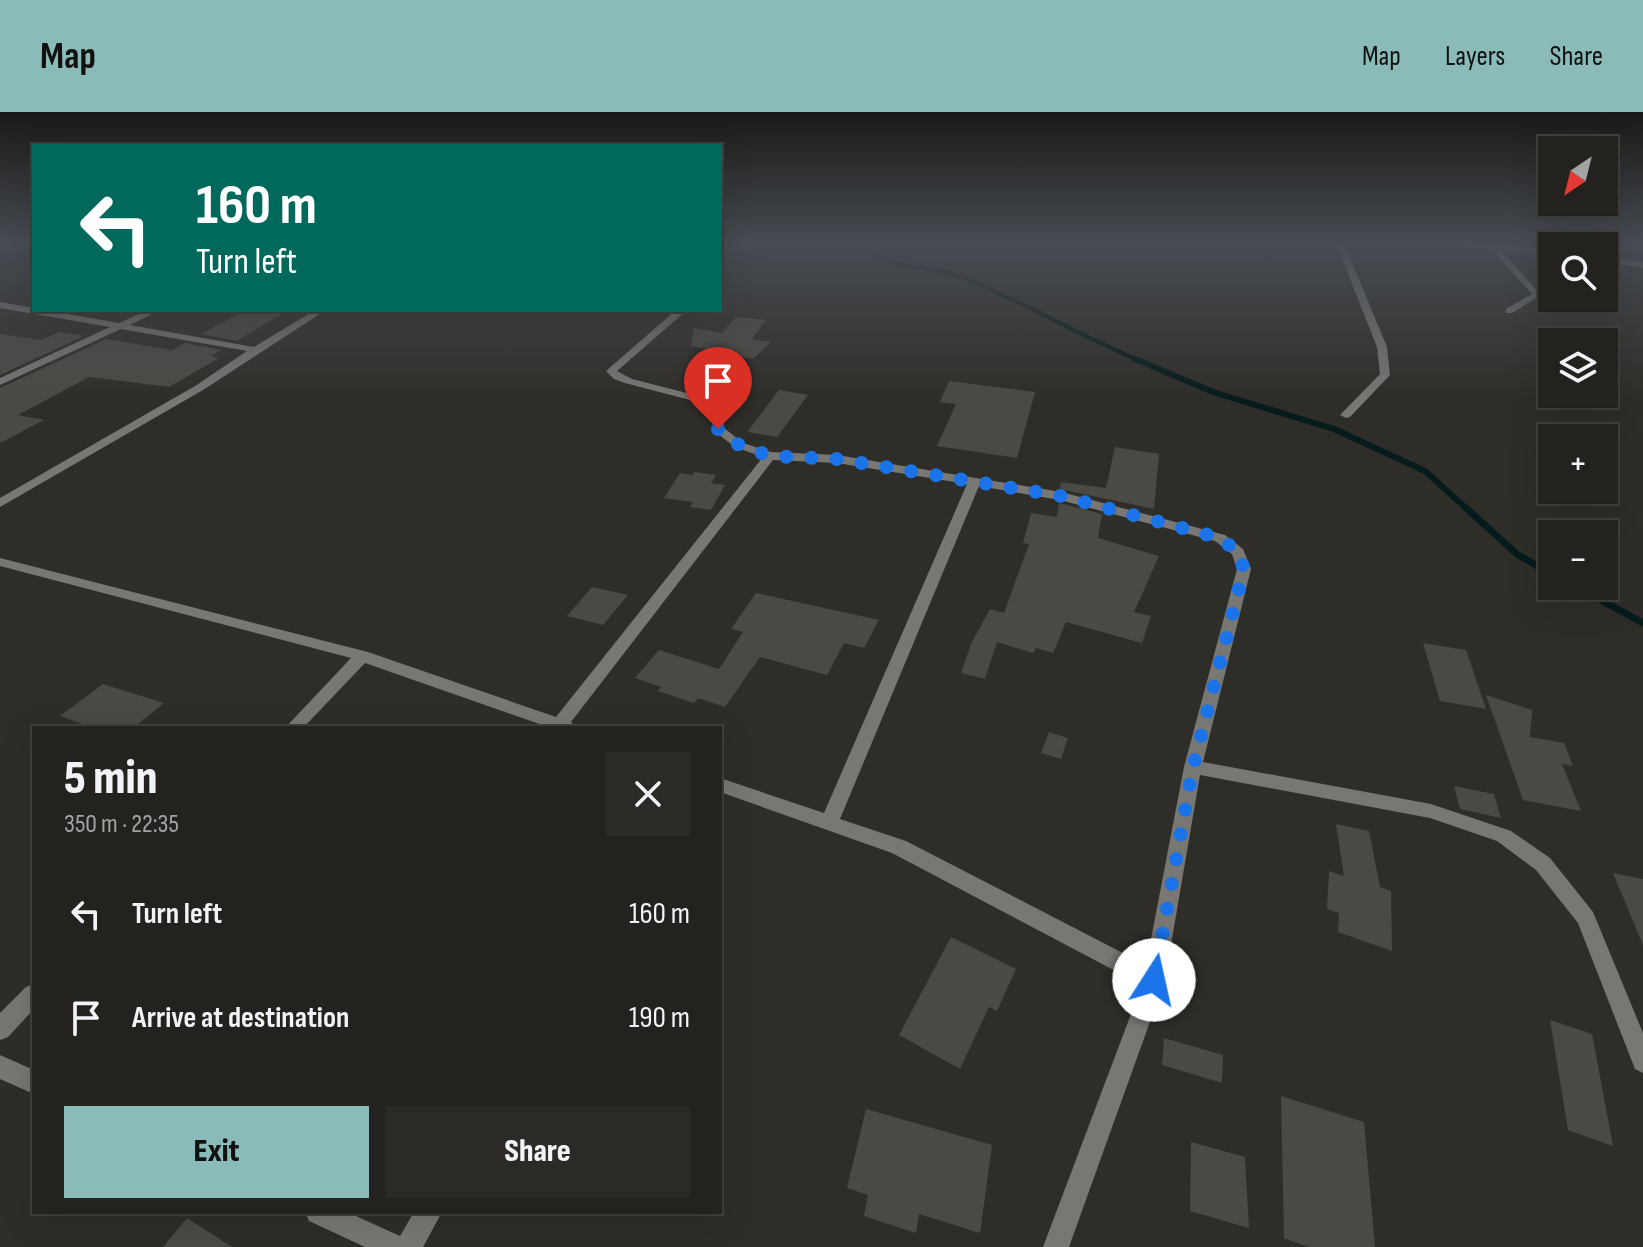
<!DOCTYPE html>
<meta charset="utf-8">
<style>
:root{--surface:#23221e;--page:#2b2a27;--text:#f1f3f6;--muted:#a3a4a4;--line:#403f3c;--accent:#8bbbb9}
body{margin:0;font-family:"Sofia Sans Condensed",sans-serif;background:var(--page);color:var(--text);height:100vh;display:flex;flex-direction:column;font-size:30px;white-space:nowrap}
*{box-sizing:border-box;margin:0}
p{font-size:26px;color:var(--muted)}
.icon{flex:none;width:44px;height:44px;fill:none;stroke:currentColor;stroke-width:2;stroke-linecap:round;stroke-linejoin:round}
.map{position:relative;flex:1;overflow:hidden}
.details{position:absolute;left:32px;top:614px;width:690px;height:488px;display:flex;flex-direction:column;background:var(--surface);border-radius:0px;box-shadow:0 8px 32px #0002,0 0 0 2px var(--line)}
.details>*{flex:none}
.top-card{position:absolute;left:32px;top:32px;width:690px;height:168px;border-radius:0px;box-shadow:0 8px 32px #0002,0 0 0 2px var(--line);background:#00695c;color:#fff;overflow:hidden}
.needle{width:52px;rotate:215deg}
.tools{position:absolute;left:1538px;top:24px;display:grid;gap:16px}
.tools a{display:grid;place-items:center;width:80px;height:80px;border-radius:0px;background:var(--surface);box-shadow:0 8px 32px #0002,0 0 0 2px var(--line);font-size:40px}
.pin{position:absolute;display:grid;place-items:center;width:68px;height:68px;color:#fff;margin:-82px -34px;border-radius:50% 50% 50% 0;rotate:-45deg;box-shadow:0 0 8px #0007}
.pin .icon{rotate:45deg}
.me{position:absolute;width:88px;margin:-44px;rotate:10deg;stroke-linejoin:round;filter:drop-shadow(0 0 6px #0008)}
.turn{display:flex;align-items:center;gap:28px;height:168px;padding:0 32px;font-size:36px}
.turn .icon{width:104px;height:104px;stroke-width:2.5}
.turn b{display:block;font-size:56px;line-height:68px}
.round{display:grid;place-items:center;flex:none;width:84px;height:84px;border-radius:0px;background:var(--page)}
.overview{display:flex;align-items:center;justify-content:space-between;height:136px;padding:0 32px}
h1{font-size:48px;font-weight:800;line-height:60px}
.action{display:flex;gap:16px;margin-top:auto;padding:16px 32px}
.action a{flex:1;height:92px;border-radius:0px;background:var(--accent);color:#111;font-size:32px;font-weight:800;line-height:92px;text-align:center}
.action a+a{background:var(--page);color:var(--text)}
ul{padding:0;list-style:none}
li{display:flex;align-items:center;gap:24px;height:104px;padding:0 32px}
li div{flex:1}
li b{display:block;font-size:30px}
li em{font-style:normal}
header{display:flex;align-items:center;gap:48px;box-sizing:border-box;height:112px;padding:0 40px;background:var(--accent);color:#111}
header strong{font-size:38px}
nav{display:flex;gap:44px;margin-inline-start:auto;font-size:28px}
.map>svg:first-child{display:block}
</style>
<header>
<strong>Map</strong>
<nav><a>Map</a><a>Layers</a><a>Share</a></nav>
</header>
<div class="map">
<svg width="1643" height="1135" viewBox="0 0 1643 1135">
<rect width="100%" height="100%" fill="#2f2d28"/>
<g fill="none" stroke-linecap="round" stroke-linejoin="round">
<path stroke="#061b1c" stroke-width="4" d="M869 131C882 160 932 153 959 164 1020 188 1079 223 1140 249"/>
<polyline stroke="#061b1c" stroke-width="6" points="1135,247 1213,280 1334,317 1425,359 1468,398"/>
<g stroke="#061b1c" stroke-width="7">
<polyline points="1466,396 1518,443 1552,462"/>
<polyline points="1575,474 1643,511"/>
</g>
</g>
<g fill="#4b4944">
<polygon points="245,198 288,198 237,229 201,222"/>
<polygon points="736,205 766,208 752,227 771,230 753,247 691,234 694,216 722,221"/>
<polygon points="60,220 84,224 0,263 0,222 41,228"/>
<polygon points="106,227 172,238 185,231 222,238 211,244 219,246 169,275 89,265 18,303 44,308 0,331 0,276"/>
<polygon points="949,269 1035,280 1017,346 937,334 956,292 940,290"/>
<polygon points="779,278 808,283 777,325 747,320"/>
<polygon points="1115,335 1159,342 1154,397 1060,377 1061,370 1106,376"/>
<polygon points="694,360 716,363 711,371 725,373 711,398 690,395 693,390 664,386 680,361 692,363"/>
<polygon points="1059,391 1102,402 1098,426 1159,444 1134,500 1151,504 1142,531 1066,510 1053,541 1036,536 1033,541 997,530 985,567 961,561 971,532 990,497 1004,501 1029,432 1023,431 1031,401 1057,405"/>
<polygon points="592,475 628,483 603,513 567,504"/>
<polygon points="756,481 879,508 864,536 844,531 827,563 760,545 725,595 698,586 694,591 658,579 661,575 635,566 659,538 719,557 743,520 731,517"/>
<polygon points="1423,531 1466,538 1486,597 1440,589"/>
<polygon points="103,572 164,591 133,616 94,616 60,604"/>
<polygon points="1486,583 1532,598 1530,625 1564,631 1573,654 1562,652 1581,699 1523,688"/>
<polygon points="1049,620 1068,626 1061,647 1041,641"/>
<polygon points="1454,674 1494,682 1501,706 1460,697"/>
<polygon points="1336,712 1369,719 1380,775 1391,779 1392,839 1338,820 1339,801 1327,797 1329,759 1344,764"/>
<polygon points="1613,761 1643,767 1643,833"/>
<polygon points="951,825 1016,857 997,899 989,895 960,957 899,923"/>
<polygon points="1550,908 1592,922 1613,1034 1568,1018"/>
<polygon points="1164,926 1223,943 1222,971 1162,953"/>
<polygon points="1281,984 1364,1010 1375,1135 1309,1135 1284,1126"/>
<polygon points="866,997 992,1033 980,1121 919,1102 916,1121 864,1104 868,1083 847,1076"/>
<polygon points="1191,1030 1245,1045 1249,1116 1190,1099"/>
<polygon points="187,1106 232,1135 163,1135"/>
</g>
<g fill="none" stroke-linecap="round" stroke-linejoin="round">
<g fill="#787774" fill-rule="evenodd">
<polygon points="1336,131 1344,131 1387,235 1390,263 1350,305 1346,306 1340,303 1342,301 1380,262 1377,235"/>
<polygon points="1436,131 1493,132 1552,138 1552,142 1501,138 1541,183 1512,201 1506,201 1506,197 1532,182 1492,138"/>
<polygon points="1604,146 1643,150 1643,156 1604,150"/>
<polygon points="0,190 119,211 148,198 160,198 130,213 254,235 315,198 326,198 203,278 0,395 0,386 195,274 247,239 121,217 0,273 0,266 110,215 0,196"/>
<path d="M676 198H687L617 259 632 267 722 290 724 316 743 331 771 340 837 343 1061 380 1225 423 1243 437 1251 457 1203 650 1431 692 1511 719 1550 746 1593 800 1643 921V961L1635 957 1578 811 1536 758 1497 729 1430 706 1200 663 1165 868 1069 1135H1043L1142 873 892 741 720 680V666L824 701 967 372 837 351 773 348 571 610 577 616H551L365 551 303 616H285L351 546 0 454V446L368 540 556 605 763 345 735 335 714 319 713 294 625 271 614 267 606 259ZM979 374 1060 388 1215 429 1232 442 1237 457 1184 655 1146 853 906 729 840 707Z"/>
<polygon points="34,872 34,897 8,925 0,928 0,901 26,875"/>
<polygon points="0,943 34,958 34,982 0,967"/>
<polygon points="305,1100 347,1100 400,1124 414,1100 442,1100 423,1135 365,1135 309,1109"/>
</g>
</g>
<linearGradient id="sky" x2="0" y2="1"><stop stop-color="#1a1916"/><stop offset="0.45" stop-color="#474c53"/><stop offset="1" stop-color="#474c53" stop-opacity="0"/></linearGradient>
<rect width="1643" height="289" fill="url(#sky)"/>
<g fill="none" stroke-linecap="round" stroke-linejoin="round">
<polyline stroke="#1a73e8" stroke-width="14" stroke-dasharray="0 25.2" points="718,317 739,333 770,344 837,347 1061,384 1220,426 1238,440 1244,457 1193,655 1154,868"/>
</g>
</svg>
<div class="tools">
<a><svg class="needle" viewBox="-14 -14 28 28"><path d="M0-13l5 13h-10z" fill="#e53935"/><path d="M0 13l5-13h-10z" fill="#a3a4a4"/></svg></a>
<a><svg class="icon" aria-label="search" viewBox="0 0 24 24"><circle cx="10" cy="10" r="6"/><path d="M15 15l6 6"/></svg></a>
<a><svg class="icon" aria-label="layers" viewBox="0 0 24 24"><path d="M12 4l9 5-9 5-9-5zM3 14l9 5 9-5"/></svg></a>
<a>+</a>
<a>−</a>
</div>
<div class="pin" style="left:718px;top:317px;background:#d93025"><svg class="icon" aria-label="arrive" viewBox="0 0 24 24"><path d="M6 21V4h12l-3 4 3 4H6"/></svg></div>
<svg class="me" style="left:1154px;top:868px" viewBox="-20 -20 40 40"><circle r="19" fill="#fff"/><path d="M0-13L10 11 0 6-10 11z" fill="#1a73e8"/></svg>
<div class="top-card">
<div class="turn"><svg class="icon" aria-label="left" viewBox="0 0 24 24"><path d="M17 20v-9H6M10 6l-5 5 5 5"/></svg><div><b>160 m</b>Turn left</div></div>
</div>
<section class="details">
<div class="overview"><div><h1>5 min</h1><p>350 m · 22:35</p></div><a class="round"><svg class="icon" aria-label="close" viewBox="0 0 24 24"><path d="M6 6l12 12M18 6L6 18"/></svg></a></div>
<ul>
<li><svg class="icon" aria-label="left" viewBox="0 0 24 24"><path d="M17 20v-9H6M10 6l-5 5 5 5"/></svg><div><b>Turn left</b></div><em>160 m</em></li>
<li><svg class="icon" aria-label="arrive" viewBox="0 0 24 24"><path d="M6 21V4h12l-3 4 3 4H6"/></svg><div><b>Arrive at destination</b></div><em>190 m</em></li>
</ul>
<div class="action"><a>Exit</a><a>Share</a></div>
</section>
</div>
